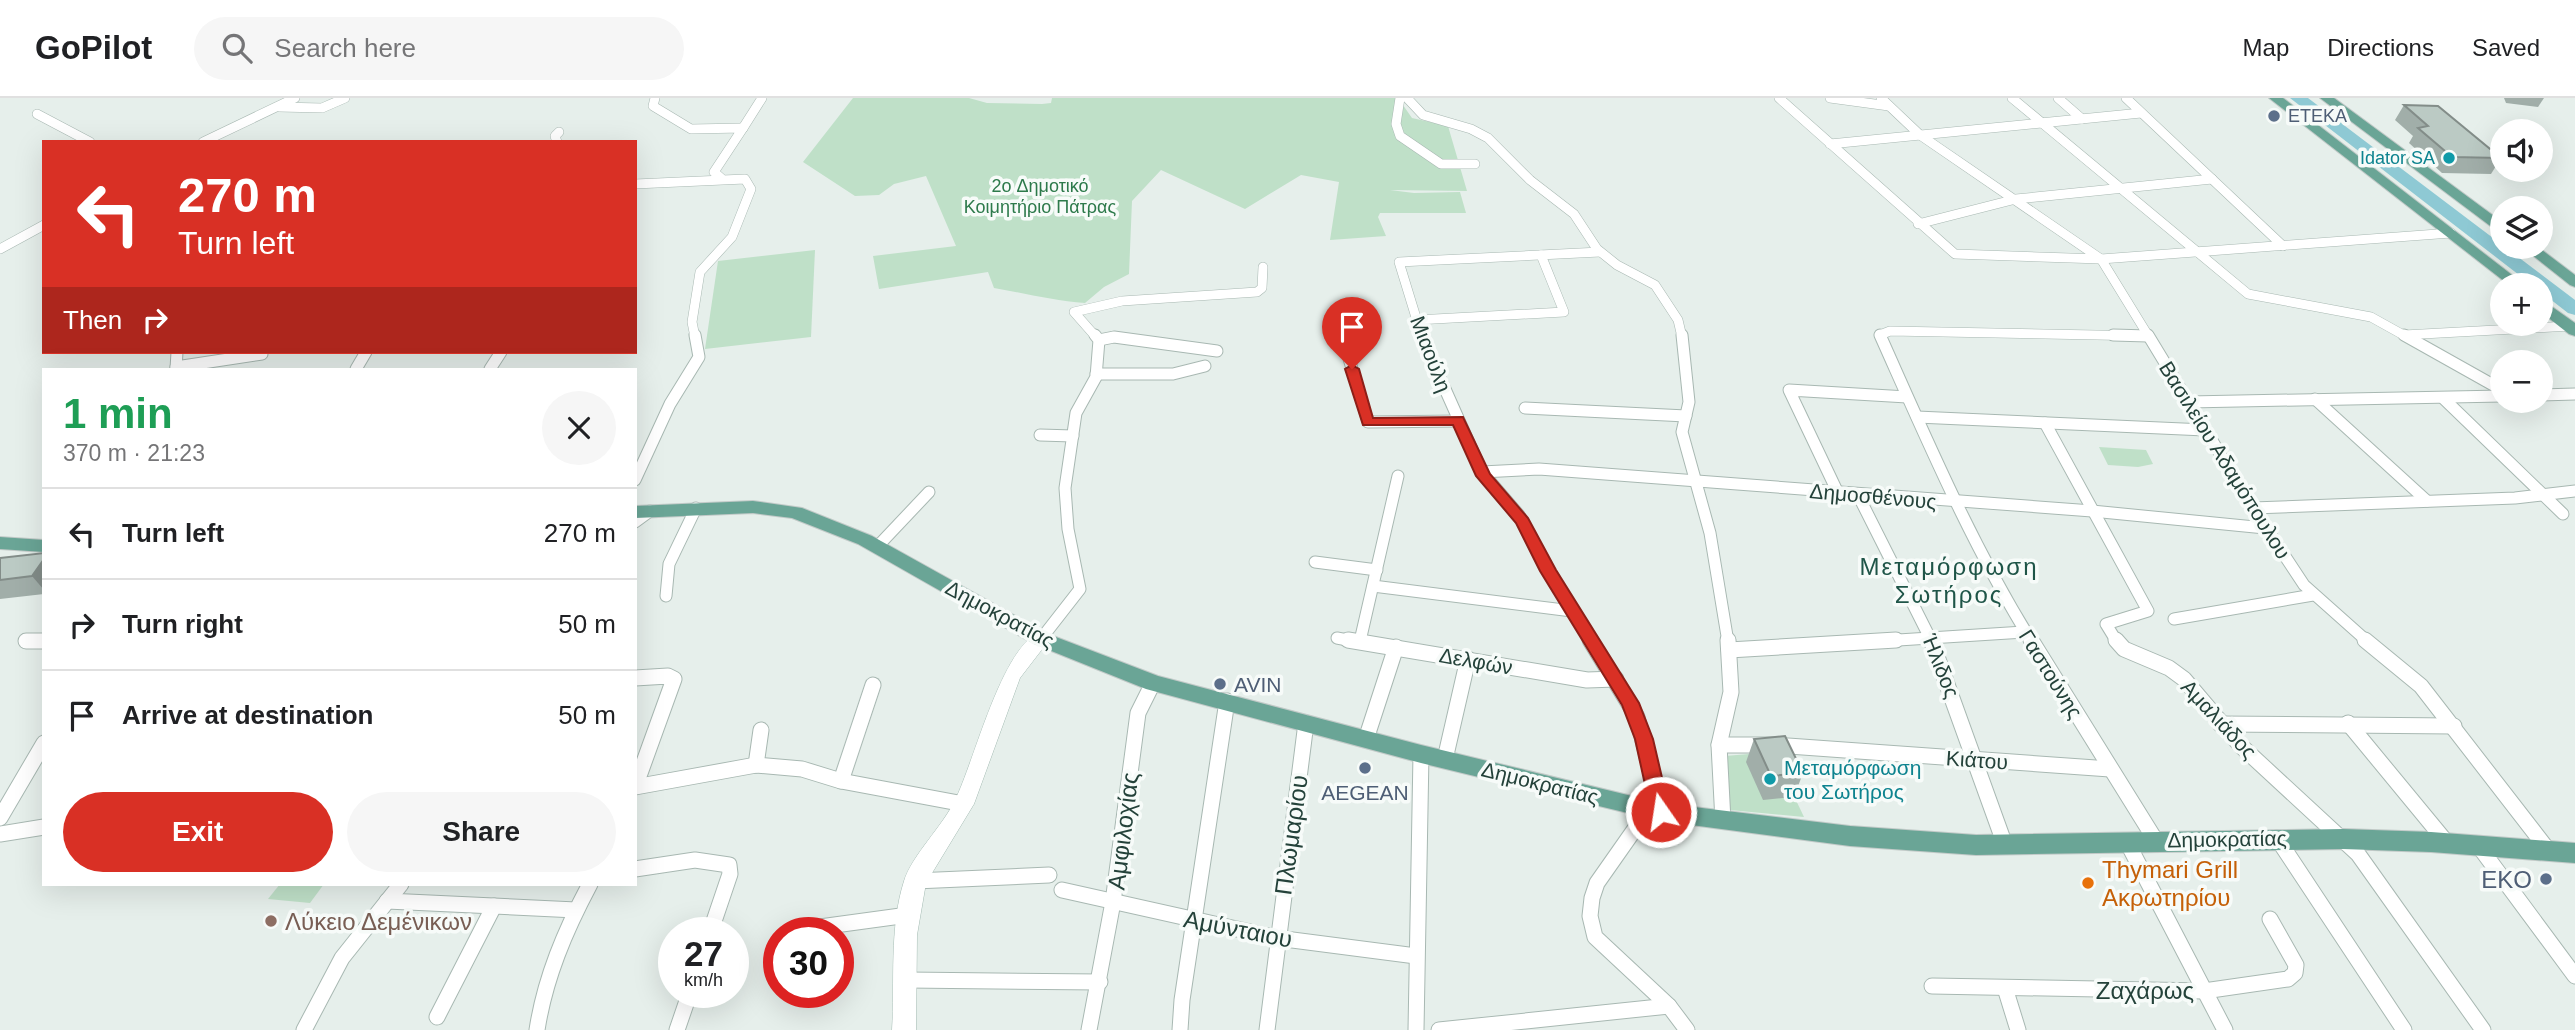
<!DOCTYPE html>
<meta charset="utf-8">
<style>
:root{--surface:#fff;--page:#f6f6f6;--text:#202124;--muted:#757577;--line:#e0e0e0;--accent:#d93025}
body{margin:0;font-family:Helvetica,sans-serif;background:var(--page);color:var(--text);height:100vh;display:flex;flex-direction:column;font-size:26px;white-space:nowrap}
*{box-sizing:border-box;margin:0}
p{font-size:23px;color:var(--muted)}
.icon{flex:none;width:38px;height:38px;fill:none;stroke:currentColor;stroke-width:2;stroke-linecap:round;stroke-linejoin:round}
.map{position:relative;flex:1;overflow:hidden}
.side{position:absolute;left:42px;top:270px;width:595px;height:518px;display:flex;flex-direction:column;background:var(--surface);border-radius:0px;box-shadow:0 7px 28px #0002}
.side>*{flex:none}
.top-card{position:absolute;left:42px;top:42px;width:595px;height:214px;border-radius:0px;box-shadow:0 7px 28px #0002;background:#d93025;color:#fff;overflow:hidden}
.tools{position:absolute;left:2490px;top:21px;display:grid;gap:14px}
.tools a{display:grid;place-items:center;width:63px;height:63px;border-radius:50%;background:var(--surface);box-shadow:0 7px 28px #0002;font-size:35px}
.speed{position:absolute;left:658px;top:819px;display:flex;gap:14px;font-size:35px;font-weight:700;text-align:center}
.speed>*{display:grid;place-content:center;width:91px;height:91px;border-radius:50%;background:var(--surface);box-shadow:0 7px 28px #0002;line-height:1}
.speed small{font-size:18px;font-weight:400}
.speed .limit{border:10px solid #d22;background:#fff;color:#111}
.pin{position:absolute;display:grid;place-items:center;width:60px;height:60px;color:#fff;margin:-72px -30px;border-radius:50% 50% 50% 0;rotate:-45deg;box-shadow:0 0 7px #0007}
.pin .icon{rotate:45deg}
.me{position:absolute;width:77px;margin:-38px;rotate:347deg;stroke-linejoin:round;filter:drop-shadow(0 0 5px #0008)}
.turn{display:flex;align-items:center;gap:24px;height:147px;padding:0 21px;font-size:32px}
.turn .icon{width:91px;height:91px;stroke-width:2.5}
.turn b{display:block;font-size:49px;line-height:60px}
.then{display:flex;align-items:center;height:66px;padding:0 21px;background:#0003;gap:14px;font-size:26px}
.round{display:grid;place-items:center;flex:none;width:74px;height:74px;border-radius:37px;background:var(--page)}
.summary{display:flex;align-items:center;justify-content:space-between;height:119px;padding:0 21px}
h1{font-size:42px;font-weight:600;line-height:52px;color:#1e9e55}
.action{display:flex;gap:14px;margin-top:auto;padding:14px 21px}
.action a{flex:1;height:80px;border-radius:42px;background:var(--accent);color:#fff;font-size:28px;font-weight:600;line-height:80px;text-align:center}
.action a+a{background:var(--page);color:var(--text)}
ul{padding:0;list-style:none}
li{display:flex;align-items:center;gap:21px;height:91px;padding:0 21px;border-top:2px solid var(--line)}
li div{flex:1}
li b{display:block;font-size:26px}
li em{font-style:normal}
header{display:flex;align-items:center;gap:42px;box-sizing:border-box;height:98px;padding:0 35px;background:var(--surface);border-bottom:2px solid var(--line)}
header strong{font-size:33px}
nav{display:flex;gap:38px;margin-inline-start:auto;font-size:24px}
.search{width:490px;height:63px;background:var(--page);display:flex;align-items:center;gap:18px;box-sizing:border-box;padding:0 24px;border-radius:38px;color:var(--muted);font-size:26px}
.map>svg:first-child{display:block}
</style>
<header>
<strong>GoPilot</strong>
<div class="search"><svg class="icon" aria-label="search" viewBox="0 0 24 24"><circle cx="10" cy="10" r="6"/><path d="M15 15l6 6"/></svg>Search here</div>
<nav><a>Map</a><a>Directions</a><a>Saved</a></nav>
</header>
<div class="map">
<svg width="2575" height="932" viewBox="0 0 2575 932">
<rect width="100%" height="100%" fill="#e6efeb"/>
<g fill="#bfe0c8">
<path d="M853 0H969L987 5 1042 6 1051 5 1052 0H1398L1412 20 1448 28 1467 93 1390 92 1414 95 1460 94 1466 115H1380L1378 119 1386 138 1330 142 1339 84 1301 77 1245 111 1161 72 1132 103 1129 176 1104 189 1085 205C1054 203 1024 195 994 190L988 174 879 191 873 158 956 148 926 78 894 86 879 97 855 98 803 64Z"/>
<polygon points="815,152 811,239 705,251 718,163"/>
<polygon points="2099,349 2146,352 2153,366 2138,369 2108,367"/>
<polygon points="1773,654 1804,719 1730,712 1725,658"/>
<polygon points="280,786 324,786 310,805 268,801"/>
</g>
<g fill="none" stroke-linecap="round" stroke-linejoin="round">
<polygon fill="#8ec9d4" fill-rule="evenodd" points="2290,0 2308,0 2575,202 2575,217 2568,215 2541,194 2541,187 2532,187"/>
<defs>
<g id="street-far2">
<polyline points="655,0 653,8 691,31 743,30 714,74 721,80"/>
<polyline points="1400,0 1396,26 1400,38 1441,66 1475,66"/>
<polyline points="1407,0 1423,17 1471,31 1488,40 1530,82 1574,116 1597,151 1617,167 1655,187 1678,222 1682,239"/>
<polyline points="1779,0 1955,156 2101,161 2451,135"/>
<polyline points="1830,0 1889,8"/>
<polyline points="1881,0 1920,37 2101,161 2149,239"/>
<polyline points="2012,0 2248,196 2371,219 2407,239"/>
<polyline points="2058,0 2082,21"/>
<polyline points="2126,0 2283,148"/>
<polyline points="279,9 322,10 345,0"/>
<polyline points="37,16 90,44"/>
<polyline points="743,30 762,0"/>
<polyline points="203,44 295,0"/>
<polyline points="557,44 555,38 559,34"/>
<polyline points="1830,46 2141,15"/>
<polyline points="635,86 745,81 751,91 732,139 700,174 692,224 695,239"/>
<polyline points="1918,126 2016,101 2212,81"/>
<polyline points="0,151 44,127"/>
<polyline points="1416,222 1564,214 1541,157"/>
<polyline points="2404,237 2570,228"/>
<polyline points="1096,239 1074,214 1122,203 1257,194 1262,190 1263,169"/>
<polyline points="1422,239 1399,164 1600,154"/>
<polyline points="1881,239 1880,237 1890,233 2148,238"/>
</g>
<g id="street-far1">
<polyline points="1421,237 1482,374 1519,417 1548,473 1591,544"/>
<polyline points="1682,237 1689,304 1682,334 1710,435 1728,544"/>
<path d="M1880 237C1927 342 1971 446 2032 544"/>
<polyline points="2113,237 2148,238"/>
<polyline points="2148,237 2253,410 2304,487 2368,544"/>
<polyline points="2404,237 2502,292"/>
<polyline points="1099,242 1114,239 1217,253"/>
<polyline points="1344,244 1368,324 1458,323"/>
<polyline points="176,269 262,256"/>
<polyline points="176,271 177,254"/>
<polyline points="356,271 366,254"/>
<polyline points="490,271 501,254"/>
<polyline points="1096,276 1173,276 1205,268"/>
<polyline points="2541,297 2575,296"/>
<polyline points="2443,300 2563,416"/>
<polyline points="2315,301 2427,403"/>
<polyline points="2189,304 2502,298"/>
<polyline points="1525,310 1686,318"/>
<polyline points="1917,319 2205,332"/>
<polyline points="2045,325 2148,513 2106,526 2117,544"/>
<polyline points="1040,337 1073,338"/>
<polyline points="1482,374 1539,371 2092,413 2265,430"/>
<polyline points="635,382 670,306 699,259 695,237"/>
<polyline points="1838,395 1789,292 1907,299"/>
<polyline points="1858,397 1932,544"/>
<polyline points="2253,410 2515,400 2575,393"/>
<polyline points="635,424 650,413"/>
<polyline points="877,449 929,394"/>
<polyline points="1315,464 1377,472"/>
<polyline points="1373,488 1572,513"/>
<polyline points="666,498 669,466 696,410"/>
<polyline points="2174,521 2313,497"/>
<polyline points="1337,540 1358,544"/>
<polyline points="1041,541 1080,491 1068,431 1065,390 1076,315 1096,279 1099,242 1095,237"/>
<polyline points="26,543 44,543"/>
<polyline points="1360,543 1398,378"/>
<polyline points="1867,544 2024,534"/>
</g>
<g id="street">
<polyline points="1348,542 1587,582 1616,581"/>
<polyline points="1590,542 1637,619 1661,714"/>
<polyline points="1931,542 2005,747"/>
<polyline points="2031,542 2156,743"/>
<polyline points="2116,542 2124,551 2169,570 2184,581 2240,647 2358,756 2483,932"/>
<polyline points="2365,542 2421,588 2548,752"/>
<polyline points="26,543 44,543"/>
<polyline points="1729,552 1896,542"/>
<polyline points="635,580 668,578 674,581 635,689"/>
<polyline points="2348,625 2447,745"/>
<polyline points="2220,626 2454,628"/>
<polyline points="1366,641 1396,549"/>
<polyline points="1719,647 1774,647 2110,671"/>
<polyline points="1445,661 1468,561"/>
<polyline points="756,667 761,632"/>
<polyline points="841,683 873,587"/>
<polyline points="635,689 756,667 802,671 841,683 964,706"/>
<polyline points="1644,711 1637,728 1597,785 1592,800 1590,818 1595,839 1669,908 1687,932"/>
<polyline points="0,720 44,645"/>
<polyline points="1723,723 1719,647 1731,594 1728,542"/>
<polyline points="0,736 44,729"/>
<polyline points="2277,740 2404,932"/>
<polyline points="2127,744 2225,932"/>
<polyline points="2478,747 2575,878"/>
<polyline points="635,771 695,762 729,767 730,776 710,835"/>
<polyline points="915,783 1049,777"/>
<polyline points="1062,792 1277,840 1416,858"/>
<polyline points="387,803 576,812"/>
<polyline points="798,832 908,817"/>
<polyline points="907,882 1100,884"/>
<polyline points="1932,888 2204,893 2288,881 2295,875 2296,867 2270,821"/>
<polyline points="2005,890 2018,932"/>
<polyline points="437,919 494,808"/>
<polyline points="304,932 342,860 401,786"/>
<path d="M537 932C545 880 565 833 590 786"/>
<polyline points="677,932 690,894"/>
<polyline points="1089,932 1113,804 1138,615 1153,585"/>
<polyline points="1180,932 1182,902 1227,603"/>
<polyline points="1267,932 1306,625"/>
<polyline points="1416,932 1421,656"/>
<polyline points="1439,932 1669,908"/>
</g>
<path id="secondary" d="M1041 534 1048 536 1050 541 1020 580 974 706 926 785 917 837 916 932H892C895 884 889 830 904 783 912 757 943 728 955 702 974 665 1002 546 1041 534Z"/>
<g id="primary">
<polygon points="2269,0 2283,0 2525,187 2509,187"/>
<polygon points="2320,0 2334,0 2502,124 2502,134 2497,133"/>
<polygon points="2522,149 2538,149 2575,177 2575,189 2570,187"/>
<polygon points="2541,201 2575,225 2575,238 2569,236 2541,214"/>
<polygon points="753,403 802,410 872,438 1048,536 1158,578 1421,647 1661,705 1850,728 1976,737 2343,731 2431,734 2575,745 2575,765 2431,754 2343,751 1976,757 1850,748 1661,723 1421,665 1146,591 1034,546 858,446 792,420 753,415 635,420 635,408"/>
<polygon points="0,439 44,442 44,454 0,451"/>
</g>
</defs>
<use href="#street-far2" stroke="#a8b8b2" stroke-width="10"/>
<use href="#street-far1" stroke="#a8b8b2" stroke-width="13"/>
<use href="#street" stroke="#a8b8b2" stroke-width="17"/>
<use href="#secondary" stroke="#a4bbb3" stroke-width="1"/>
<use href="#primary" stroke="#c2cac8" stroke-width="2"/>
<use href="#street-far2" stroke="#fff" stroke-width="9"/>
<use href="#street-far1" stroke="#fff" stroke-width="11"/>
<use href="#street" stroke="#fff" stroke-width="15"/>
<use href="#secondary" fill="#fff" fill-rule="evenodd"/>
<use href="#primary" fill="#6aa596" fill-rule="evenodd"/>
</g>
<g fill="#a1aea9">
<polygon points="2504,0 2544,0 2538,9 2506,5"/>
<polygon points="2404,7 2501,60 2491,76 2442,75 2409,45 2413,38 2395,22"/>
<polygon points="44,455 44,496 0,501 0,460"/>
<polygon points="1754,641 1803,675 1794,699 1763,702 1746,664"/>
</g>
<polygon fill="#838d89" points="44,461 44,492 32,478"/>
<g fill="#bbcac4" stroke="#838d89" stroke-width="2">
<polygon points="2404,7 2438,8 2501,60 2452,59 2418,30 2428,28"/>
<polygon points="44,455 44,461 32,478 0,482 0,460"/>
<polygon points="1785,638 1803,675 1771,678 1754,641"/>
</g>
<polygon fill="#d93025" stroke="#8d1f18" stroke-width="2" points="1352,267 1359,271 1373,320 1463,319 1490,376 1528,420 1556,472 1639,605 1653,641 1670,714 1667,719 1661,721 1654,719 1651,714 1635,641 1622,607 1540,473 1516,425 1476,378 1453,327 1363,327 1345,271"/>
<g fill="#5c6f8a" stroke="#f7fbf9" stroke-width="2.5">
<circle cx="2274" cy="18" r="7"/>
<circle cx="1220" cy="586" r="7"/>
<circle cx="1365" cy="670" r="7"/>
<circle cx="2546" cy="781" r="7"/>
</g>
<g fill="#0f9aa8" stroke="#f7fbf9" stroke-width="2.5">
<circle cx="2449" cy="60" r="7"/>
<circle cx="1770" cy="681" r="7"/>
</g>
<circle fill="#e8710a" stroke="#f7fbf9" stroke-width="2.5" cx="2088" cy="785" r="7"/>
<circle fill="#8d6e63" stroke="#f7fbf9" stroke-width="2.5" cx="271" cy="823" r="7"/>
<g text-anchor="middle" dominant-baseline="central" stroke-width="7" stroke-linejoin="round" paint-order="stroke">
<g font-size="18" fill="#4e5e75" stroke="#f7fbf9" text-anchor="start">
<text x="2288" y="18">ΕΤΕΚΑ</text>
</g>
<g font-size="18" fill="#0d838f" stroke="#f7fbf9" text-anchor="end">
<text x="2435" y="60">Idator SA</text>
</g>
<g font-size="18" fill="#2d7a4b" stroke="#f7fbf9">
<text x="1040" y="88">2o Δημοτικό<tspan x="1040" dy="21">Κοιμητήριο Πάτρας</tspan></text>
</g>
<g font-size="21" fill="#24423a" stroke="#f7fbf9">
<text transform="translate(1431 256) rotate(69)">Μιαούλη</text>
<text transform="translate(2225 362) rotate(58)">Βασιλείου Αδαμόπουλου</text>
<text transform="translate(1873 398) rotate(5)">Δημοσθένους</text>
<text transform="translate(1000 516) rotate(28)">Δημοκρατίας</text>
<text transform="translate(1476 563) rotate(10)">Δελφών</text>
<text transform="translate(1941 568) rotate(68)">Ήλιδος</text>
<text transform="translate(2051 576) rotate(58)">Γαστούνης</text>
<text transform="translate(2219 621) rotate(47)">Αμαλιάδος</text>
<text transform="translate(1977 662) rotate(4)">Κιάτου</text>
<text transform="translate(1540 685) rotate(14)">Δημοκρατίας</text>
<text transform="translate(2227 741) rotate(-1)">Δημοκρατίας</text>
</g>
<g font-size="21" fill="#4e5e75" stroke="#f7fbf9" text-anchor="start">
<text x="1234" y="586">AVIN</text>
<text x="1365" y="694" text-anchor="middle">AEGEAN</text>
</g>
<g font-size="21" fill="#0d838f" stroke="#f7fbf9" text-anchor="start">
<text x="1784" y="669">Μεταμόρφωση<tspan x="1784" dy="24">του Σωτήρος</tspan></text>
</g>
<g font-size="24" letter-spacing="2" fill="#1f5548" stroke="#f7fbf9">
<text x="1949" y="468">Μεταμόρφωση<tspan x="1949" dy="28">Σωτήρος</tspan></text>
</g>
<g font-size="24" fill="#24423a" stroke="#f7fbf9">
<text transform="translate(1123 733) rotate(-83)">Αμφιλοχίας</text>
<text transform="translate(1291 737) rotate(-82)">Πλωμαρίου</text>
<text transform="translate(1238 831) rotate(11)">Αμύνταιου</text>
<text x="2145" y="892">Ζαχάρως</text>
</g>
<g font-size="24" fill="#c56008" stroke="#f7fbf9" text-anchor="start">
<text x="2102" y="771">Thymari Grill<tspan x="2102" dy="28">Ακρωτηρίου</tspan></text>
</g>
<g font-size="24" fill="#4e5e75" stroke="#f7fbf9" text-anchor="end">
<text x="2532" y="781">EKO</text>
</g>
<g font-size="24" fill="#785e54" stroke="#f7fbf9" text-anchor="start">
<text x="285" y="823">Λύκειο Δεμένικων</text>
</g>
</g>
</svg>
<div class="tools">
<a><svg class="icon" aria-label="sound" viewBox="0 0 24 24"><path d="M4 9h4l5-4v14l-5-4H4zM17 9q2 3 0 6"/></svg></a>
<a><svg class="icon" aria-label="layers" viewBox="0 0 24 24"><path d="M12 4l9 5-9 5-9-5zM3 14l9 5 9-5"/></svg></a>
<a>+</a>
<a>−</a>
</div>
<div class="speed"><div>27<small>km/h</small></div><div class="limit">30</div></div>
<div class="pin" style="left:1352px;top:271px;background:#d93025"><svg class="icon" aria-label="arrive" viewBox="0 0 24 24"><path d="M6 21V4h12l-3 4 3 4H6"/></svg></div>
<svg class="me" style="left:1661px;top:714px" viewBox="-20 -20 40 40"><circle r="17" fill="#d93025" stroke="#fff" stroke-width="3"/><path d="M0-11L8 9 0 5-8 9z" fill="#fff"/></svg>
<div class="top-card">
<div class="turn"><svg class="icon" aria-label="left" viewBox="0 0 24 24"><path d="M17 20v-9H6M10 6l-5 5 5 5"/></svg><div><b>270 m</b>Turn left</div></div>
<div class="then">Then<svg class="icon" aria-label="right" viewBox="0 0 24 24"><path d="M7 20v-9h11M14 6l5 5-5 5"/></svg></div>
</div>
<section class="side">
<div class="summary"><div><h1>1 min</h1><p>370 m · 21:23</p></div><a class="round"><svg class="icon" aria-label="close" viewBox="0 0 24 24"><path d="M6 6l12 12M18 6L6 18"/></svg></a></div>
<ul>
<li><svg class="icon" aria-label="left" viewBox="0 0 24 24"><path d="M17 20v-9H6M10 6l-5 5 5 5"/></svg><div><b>Turn left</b></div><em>270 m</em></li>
<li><svg class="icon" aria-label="right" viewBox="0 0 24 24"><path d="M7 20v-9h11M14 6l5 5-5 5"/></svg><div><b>Turn right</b></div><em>50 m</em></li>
<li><svg class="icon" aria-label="arrive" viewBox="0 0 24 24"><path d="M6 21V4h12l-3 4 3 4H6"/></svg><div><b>Arrive at destination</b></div><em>50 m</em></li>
</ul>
<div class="action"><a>Exit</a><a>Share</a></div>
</section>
</div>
